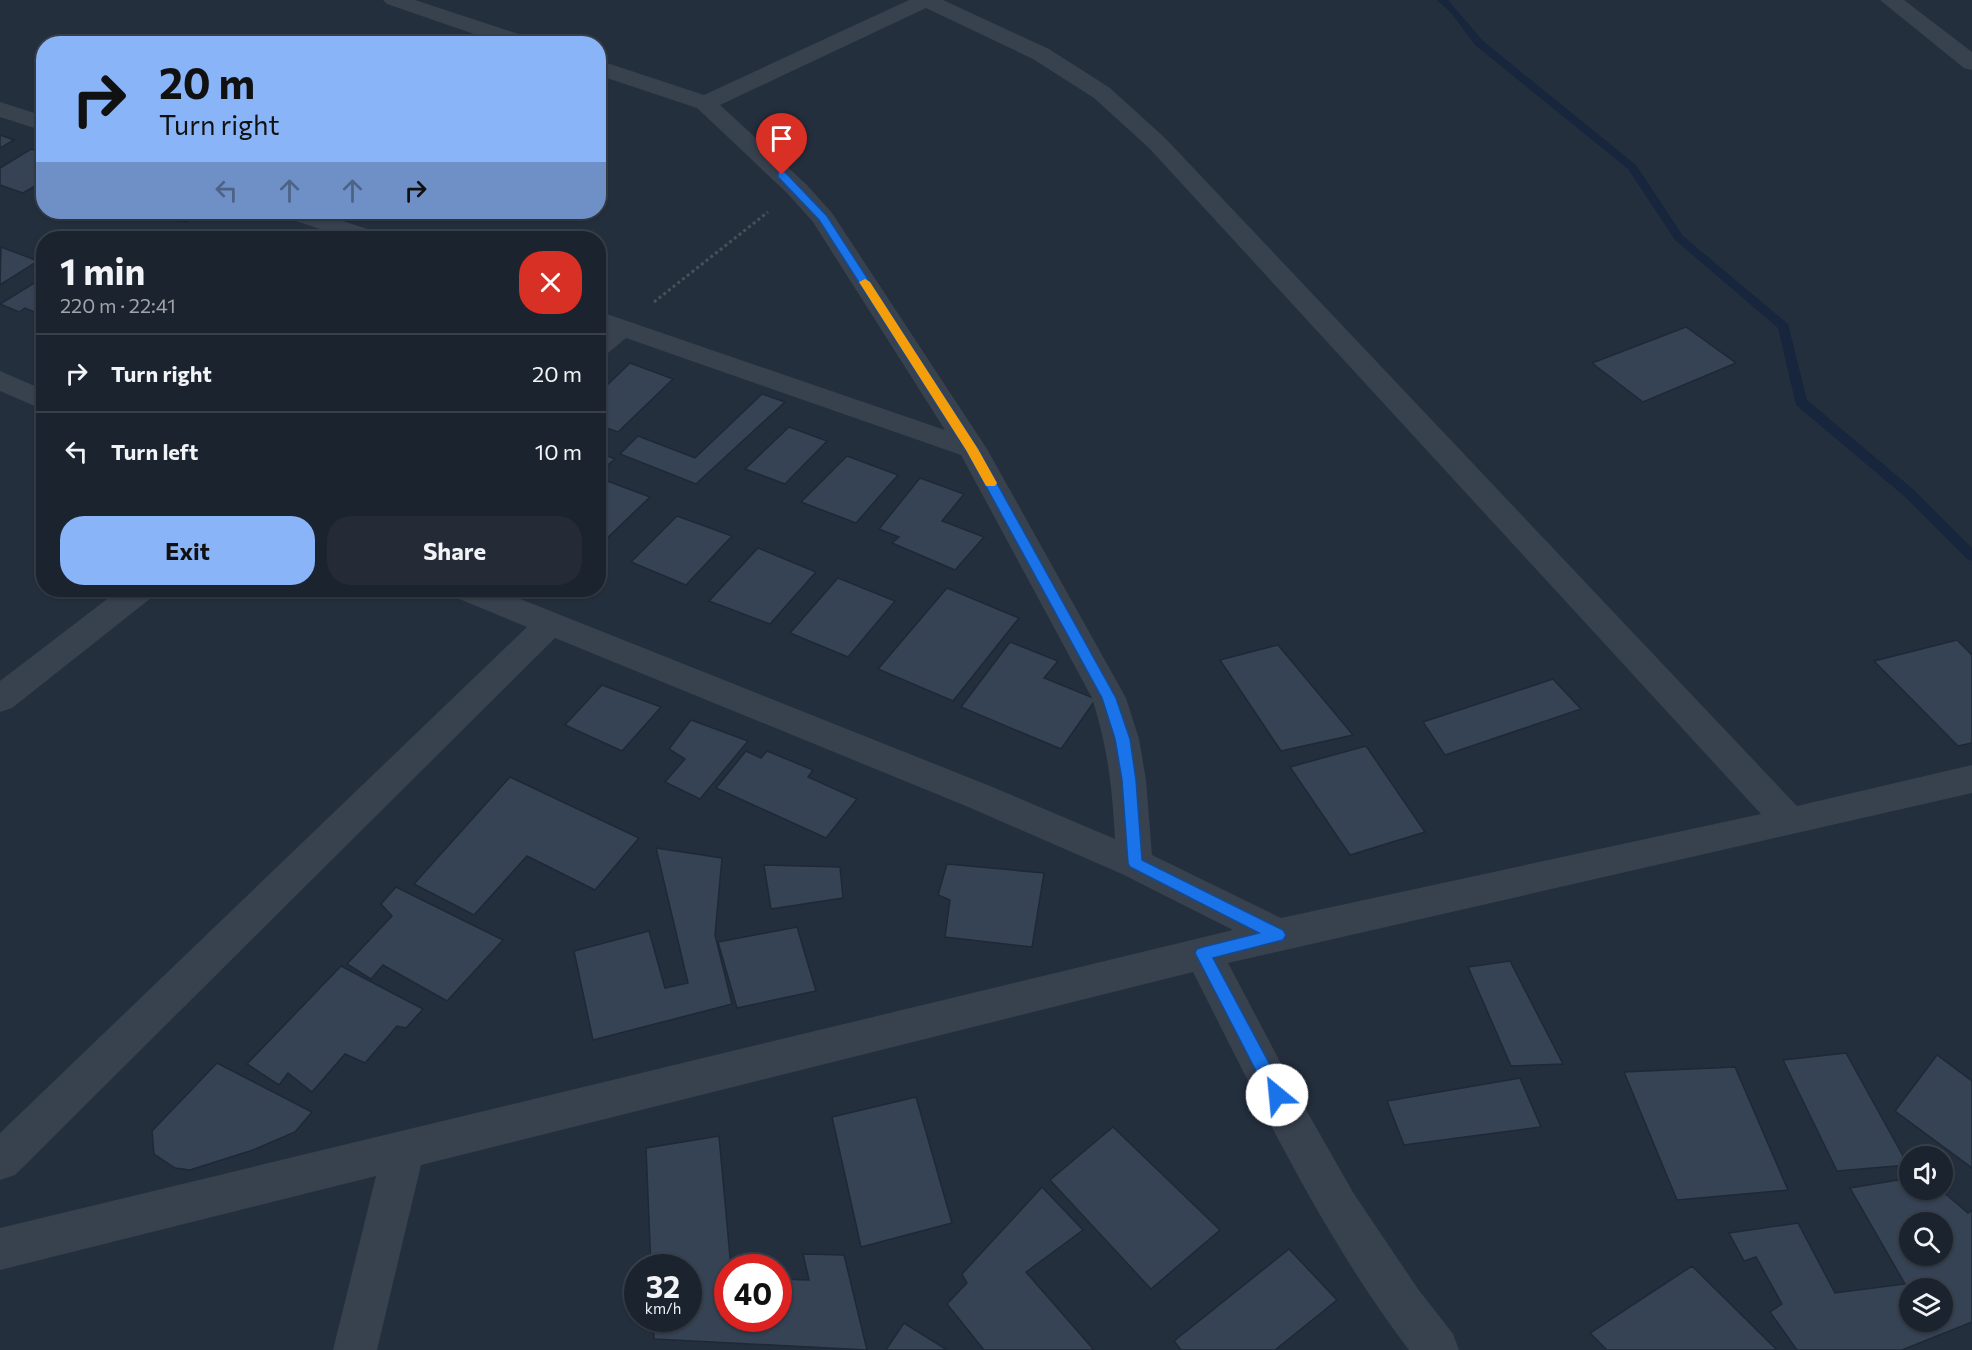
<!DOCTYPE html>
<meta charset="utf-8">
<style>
:root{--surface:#1b232e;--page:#242b36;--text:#f1f3f6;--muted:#a0a4aa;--line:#39404a;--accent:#8ab4f8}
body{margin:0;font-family:Commissioner,sans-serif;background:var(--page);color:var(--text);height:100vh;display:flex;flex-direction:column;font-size:22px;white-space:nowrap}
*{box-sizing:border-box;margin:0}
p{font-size:20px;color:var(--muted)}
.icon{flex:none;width:33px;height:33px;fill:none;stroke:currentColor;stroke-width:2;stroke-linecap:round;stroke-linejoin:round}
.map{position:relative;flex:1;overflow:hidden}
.drawer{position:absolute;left:36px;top:231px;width:570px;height:366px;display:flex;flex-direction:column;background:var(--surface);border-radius:24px;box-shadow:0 2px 4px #0004,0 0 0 2px var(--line)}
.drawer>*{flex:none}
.hud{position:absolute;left:36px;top:36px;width:570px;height:183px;border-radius:24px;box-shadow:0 2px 4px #0004,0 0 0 2px var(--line);background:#8ab4f8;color:#111;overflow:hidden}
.tools{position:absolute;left:1899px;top:1146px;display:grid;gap:12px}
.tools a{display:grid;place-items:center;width:54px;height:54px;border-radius:50%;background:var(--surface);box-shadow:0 2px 4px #0004,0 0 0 2px var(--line);font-size:30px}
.speed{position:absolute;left:624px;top:1254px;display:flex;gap:12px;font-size:30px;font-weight:700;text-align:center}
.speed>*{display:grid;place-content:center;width:78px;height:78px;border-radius:50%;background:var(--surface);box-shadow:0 2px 4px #0004,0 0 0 2px var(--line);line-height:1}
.speed small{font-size:15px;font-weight:400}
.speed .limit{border:9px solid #d22;background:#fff;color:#111}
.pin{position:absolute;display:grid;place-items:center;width:51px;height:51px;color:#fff;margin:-62px -26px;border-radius:50% 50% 50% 0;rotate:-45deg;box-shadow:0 0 6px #0007}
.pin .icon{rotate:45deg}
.me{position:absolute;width:66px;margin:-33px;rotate:332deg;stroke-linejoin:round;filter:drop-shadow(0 0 4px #0008)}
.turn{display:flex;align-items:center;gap:21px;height:126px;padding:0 24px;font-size:27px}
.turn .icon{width:78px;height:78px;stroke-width:2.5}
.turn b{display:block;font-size:42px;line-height:51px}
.lanes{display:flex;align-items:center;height:57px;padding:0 24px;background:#0003;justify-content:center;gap:30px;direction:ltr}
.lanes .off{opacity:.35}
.round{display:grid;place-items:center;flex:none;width:63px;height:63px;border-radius:24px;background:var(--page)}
.headline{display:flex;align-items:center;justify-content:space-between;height:102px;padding:0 24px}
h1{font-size:36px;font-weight:700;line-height:45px}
.action{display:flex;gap:12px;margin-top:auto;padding:12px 24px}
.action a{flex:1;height:69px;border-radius:24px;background:var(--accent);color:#111;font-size:24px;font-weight:700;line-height:69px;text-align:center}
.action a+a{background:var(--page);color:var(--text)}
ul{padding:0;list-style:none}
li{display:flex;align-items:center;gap:18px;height:78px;padding:0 24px;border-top:2px solid var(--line)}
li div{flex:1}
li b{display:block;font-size:22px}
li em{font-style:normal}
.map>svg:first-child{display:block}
</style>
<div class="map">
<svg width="1972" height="1350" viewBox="0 0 1972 1350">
<rect width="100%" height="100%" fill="#242f3e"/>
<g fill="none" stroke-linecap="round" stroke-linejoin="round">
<polygon fill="#17263c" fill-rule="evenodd" points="1437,0 1448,0 1483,41 1636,165 1683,236 1788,324 1807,400 1914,490 1972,548 1972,561 1967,559 1904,496 1796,405 1778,328 1675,240 1628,169 1475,45 1452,14"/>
</g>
<g fill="#364354" stroke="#1f2835" stroke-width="1.5" fill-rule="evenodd">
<polygon points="0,135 14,140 0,148"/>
<polygon points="31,149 44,153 44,181 23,193 0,185 0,168"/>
<polygon points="60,212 94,212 81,220"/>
<polygon points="140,212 197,212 187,222 136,216"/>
<polygon points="1,247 38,261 0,285"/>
<polygon points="44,277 44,316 25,308 19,312 0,304"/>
<polygon points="1686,327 1736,363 1643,402 1592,363"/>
<polygon points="630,363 673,379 618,432 598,425 598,394"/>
<polygon points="762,394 785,402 696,484 620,454 638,436 695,458"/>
<polygon points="789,427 827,441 785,484 745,469"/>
<polygon points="598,452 615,459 598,473"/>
<polygon points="847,456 898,475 856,523 801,502"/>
<polygon points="920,478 964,494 942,521 984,537 955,570 892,543 899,537 879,529"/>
<polygon points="602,479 650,497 603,542 598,541 598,483"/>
<polygon points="677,516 732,536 686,585 631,562"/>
<polygon points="758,548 816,572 770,624 709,601"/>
<polygon points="838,578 895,601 848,657 790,633"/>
<polygon points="947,588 1019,618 953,701 878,669"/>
<polygon points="1957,640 1972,655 1972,743 1958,746 1874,661"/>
<polygon points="1010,642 1058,661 1044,678 1096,699 1061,749 961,707"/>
<polygon points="1278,645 1353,735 1281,751 1220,660"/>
<polygon points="1553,679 1581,709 1445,755 1423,722"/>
<polygon points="602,685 661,707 622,751 565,725"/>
<polygon points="691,720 748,741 700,799 665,782 685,759 669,749"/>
<polygon points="1366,746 1425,832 1350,855 1290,767"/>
<polygon points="746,751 761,758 767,751 813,770 808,777 857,799 826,838 716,788"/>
<polygon points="510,777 639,838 595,890 527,856 474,915 414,884"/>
<polygon points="656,848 722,858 715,935 732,1004 593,1040 574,951 649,931 665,988 688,983"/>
<polygon points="947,864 1044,873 1032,947 945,937 950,900 938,895"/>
<polygon points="764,865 840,867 843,898 771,909"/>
<polygon points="396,887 503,940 447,1001 383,965 371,979 347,964 392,916 381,904"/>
<polygon points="797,927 816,991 737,1008 718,942"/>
<polygon points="1510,961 1563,1064 1511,1066 1468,967"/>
<polygon points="341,966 423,1009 406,1028 397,1026 365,1063 345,1054 312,1092 288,1073 279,1085 247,1064"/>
<polygon points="1846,1053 1908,1165 1837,1171 1783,1060"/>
<polygon points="1937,1055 1972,1081 1972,1168 1895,1111"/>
<polygon points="217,1063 312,1112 295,1132 253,1150 190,1170 175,1168 154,1154 152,1131"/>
<polygon points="1735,1067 1788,1190 1677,1200 1624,1072"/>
<polygon points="1520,1078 1541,1127 1404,1145 1387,1101"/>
<polygon points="916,1097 952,1223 861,1247 832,1117"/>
<polygon points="1113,1127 1220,1230 1151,1289 1050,1180"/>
<polygon points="719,1136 731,1268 728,1268 728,1318 778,1318 778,1279 809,1280 803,1254 844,1255 867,1350 654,1339 653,1318 688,1318 688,1268 651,1268 646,1148"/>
<path d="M1910 1178V1190H1941L1968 1213 1972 1210V1322L1902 1350H1797L1770 1312 1782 1304 1756 1257 1744 1261 1729 1233 1798 1223 1835 1293 1905 1284 1850 1188ZM1910 1222H1942V1256H1910ZM1910 1288H1942V1322H1910Z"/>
<polygon points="1042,1187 1083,1230 1026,1272 1094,1350 984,1350 947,1304 967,1283 962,1274"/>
<polygon points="1289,1249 1337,1300 1275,1350 1181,1350 1174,1341"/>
<polygon points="1692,1266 1777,1350 1607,1350 1590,1333"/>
<polygon points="904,1323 947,1350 886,1350"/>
</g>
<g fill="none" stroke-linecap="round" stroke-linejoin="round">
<polyline stroke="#3f5557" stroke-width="3" stroke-dasharray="3 3" stroke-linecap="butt" points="654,302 768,212"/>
<g fill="#38414e" fill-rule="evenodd">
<polygon points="383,0 415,0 534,39 537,44 503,44 387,4"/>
<path d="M909 0H943L1049 49 1110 88 1165 138 1797 806 1972 765V793L1228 963 1297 1094 1354 1194 1418 1289 1453 1334 1459 1350H1409C1321 1234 1259 1102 1193 972L421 1165 377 1350H333L376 1176 0 1270V1228L1233 930 1122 874 966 806 555 638 15 1175 0 1180V1133L527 627 457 598 453 590H498L990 786 1115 839C1112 786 1108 749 1092 698L961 455 626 338 608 353 598 355V333L603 330 598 328V311L945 430 813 222 789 195 697 108 598 75V60L704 95ZM926 8 1033 59 1094 98 1149 148 1761 814 1281 918 1152 855 1146 780 1139 739 1126 698 987 449 832 213 807 185 720 105Z"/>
<polygon points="1880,0 1904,0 1972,52 1972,70 1964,68"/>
<polygon points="0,102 44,116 44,131 0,117"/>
<polygon points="281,212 316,212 379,233 383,238 347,238 284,217"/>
<polygon points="0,371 44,390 44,410 0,391"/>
<polygon points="119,590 156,590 151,598 12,708 0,712 0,681"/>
</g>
</g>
<polygon fill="#1a73e8" stroke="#114b97" stroke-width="1.5" points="778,172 785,172 827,216 978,449 1116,698 1130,739 1136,780 1142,860 1283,930 1286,935 1283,940 1213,958 1283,1089 1286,1095 1283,1100 1277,1102 1271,1100 1195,953 1197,949 1203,947 1259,933 1130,867 1128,863 1122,780 1115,739 1102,698 966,450 819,220 778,177"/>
<polygon fill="#f59e0b" points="865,279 870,282 978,449 997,483 995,486 986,486 966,450 859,282"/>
</svg>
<div class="tools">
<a><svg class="icon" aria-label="sound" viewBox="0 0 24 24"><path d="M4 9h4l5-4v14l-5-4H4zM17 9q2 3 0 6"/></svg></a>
<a><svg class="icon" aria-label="search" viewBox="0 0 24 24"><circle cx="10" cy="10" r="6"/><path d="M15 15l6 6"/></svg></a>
<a><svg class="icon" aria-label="layers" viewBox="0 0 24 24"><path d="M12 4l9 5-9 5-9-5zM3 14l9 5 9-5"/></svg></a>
</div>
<div class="speed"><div>32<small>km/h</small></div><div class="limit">40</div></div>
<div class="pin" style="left:782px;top:175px;background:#d93025"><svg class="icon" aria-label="arrive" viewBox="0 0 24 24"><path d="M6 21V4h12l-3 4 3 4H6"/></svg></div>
<svg class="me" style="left:1277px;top:1095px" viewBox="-20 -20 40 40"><circle r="19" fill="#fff"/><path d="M0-13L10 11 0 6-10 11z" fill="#1a73e8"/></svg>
<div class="hud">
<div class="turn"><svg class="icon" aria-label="right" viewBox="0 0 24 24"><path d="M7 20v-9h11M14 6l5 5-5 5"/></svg><div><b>20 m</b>Turn right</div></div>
<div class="lanes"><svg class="icon off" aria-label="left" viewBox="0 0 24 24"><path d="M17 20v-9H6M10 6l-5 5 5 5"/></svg><svg class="icon off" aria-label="ahead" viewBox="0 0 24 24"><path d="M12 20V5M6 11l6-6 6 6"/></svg><svg class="icon off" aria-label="ahead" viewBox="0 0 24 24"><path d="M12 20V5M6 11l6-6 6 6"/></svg><svg class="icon" aria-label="right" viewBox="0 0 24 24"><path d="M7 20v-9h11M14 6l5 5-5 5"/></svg></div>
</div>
<section class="drawer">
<div class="headline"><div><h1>1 min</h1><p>220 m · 22:41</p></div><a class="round" style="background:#d93025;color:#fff"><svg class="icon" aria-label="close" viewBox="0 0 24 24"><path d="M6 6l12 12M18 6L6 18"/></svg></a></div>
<ul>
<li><svg class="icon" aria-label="right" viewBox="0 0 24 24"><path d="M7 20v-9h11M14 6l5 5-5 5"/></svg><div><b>Turn right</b></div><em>20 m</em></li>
<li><svg class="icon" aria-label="left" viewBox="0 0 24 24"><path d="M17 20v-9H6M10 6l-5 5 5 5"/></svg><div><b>Turn left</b></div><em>10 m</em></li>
</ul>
<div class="action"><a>Exit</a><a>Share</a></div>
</section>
</div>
